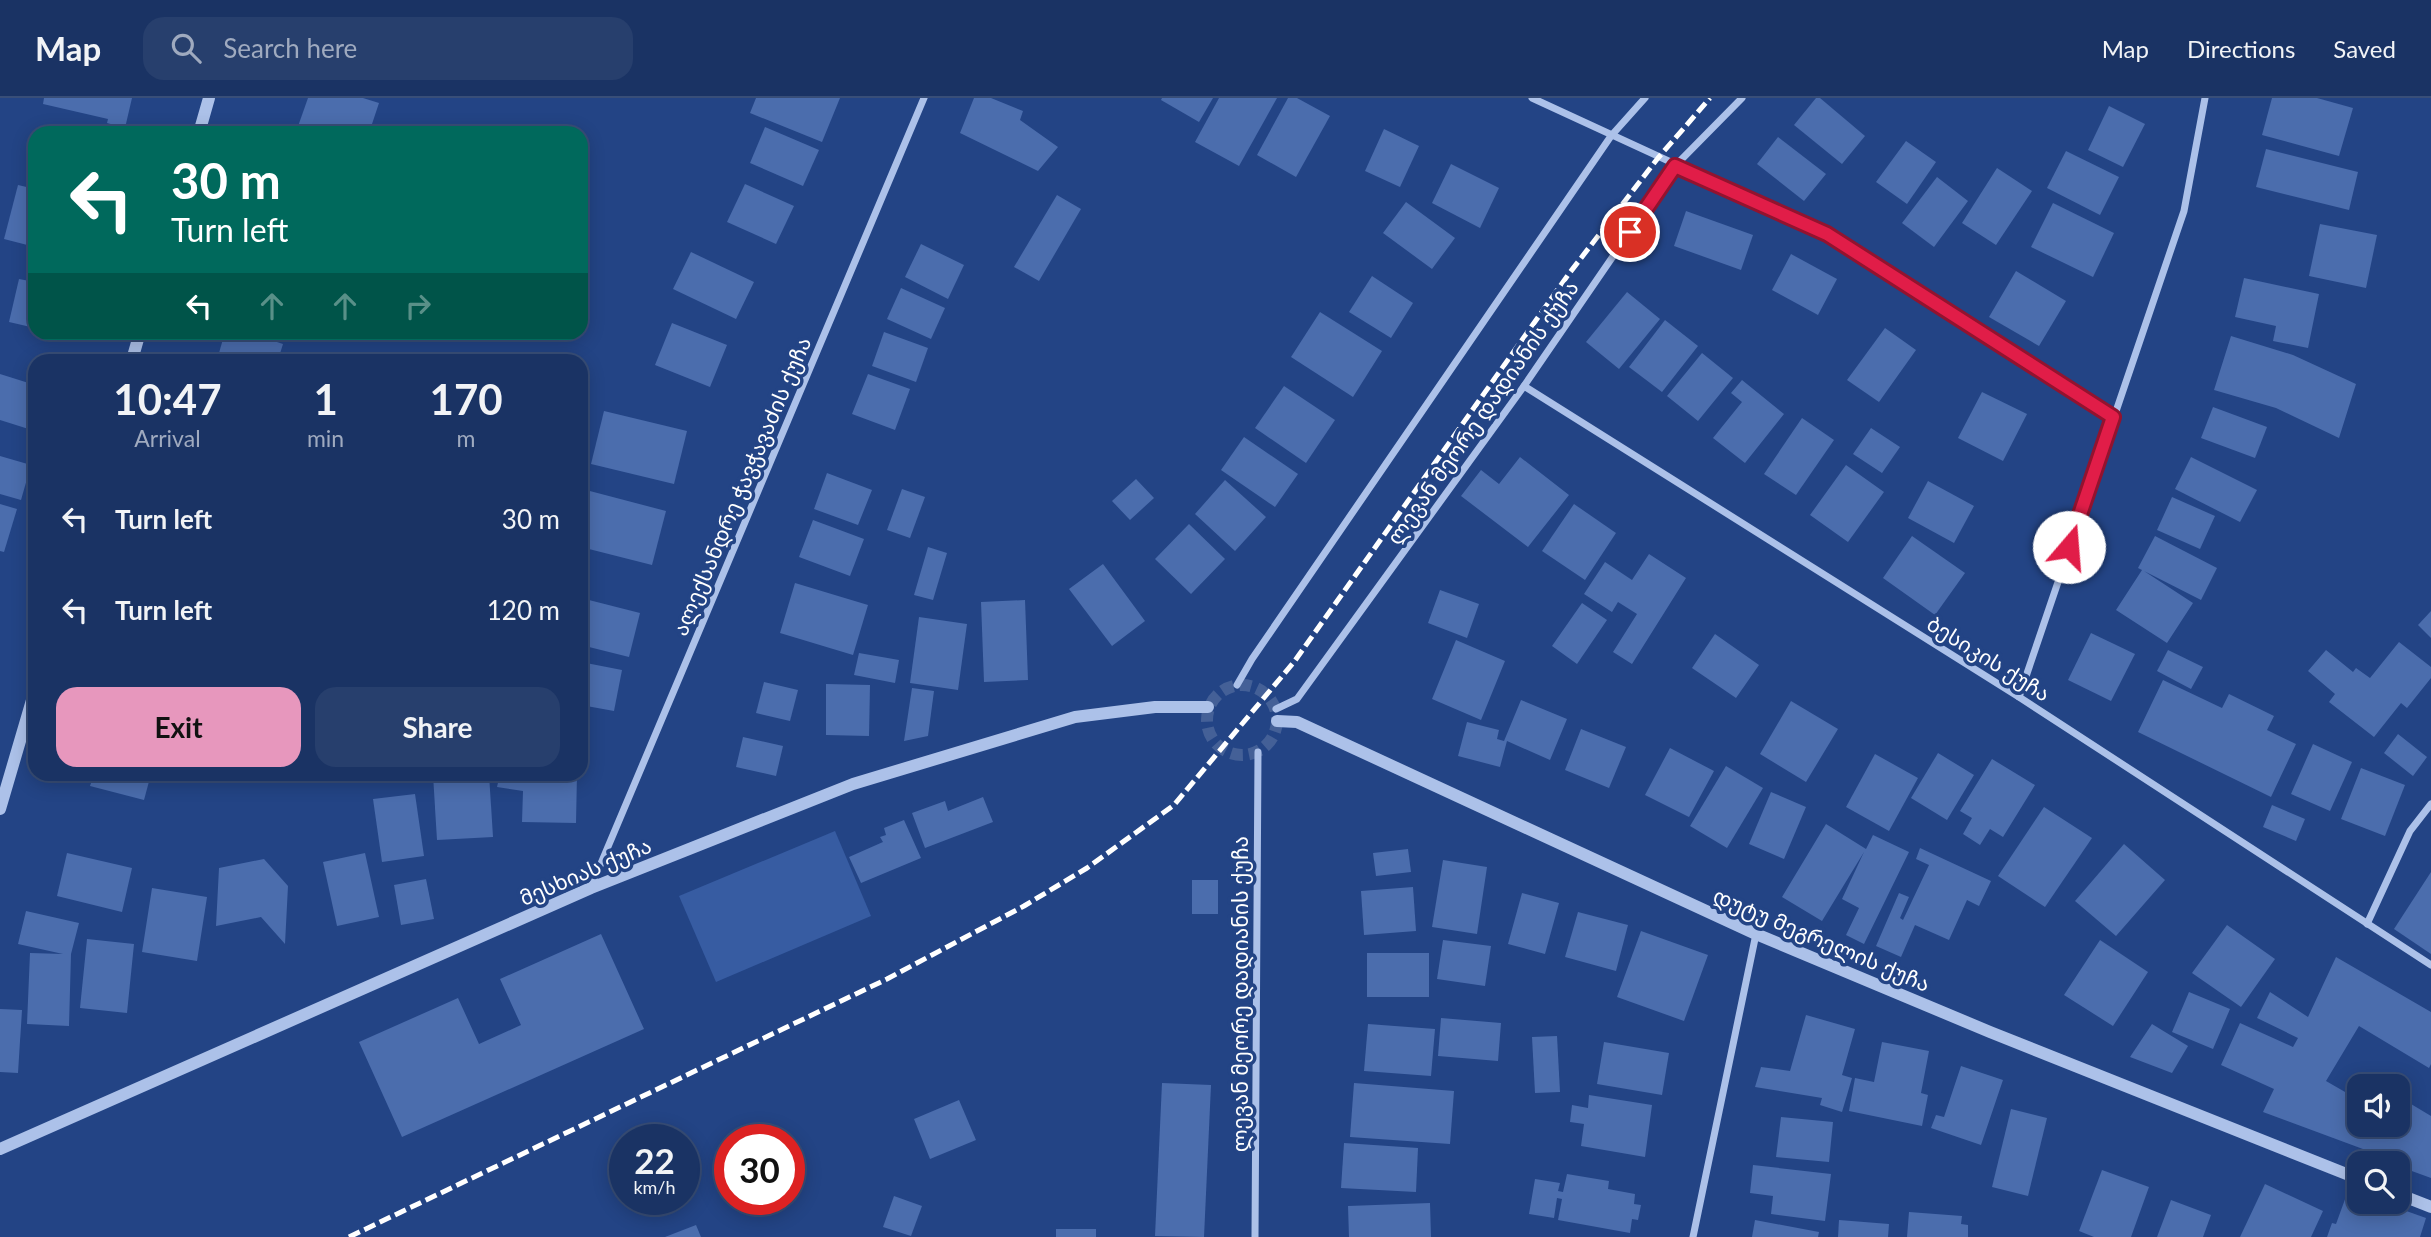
<!DOCTYPE html>
<meta charset="utf-8">
<style>
:root{--surface:#1a3364;--page:#273f6d;--text:#f1f3f6;--muted:#9faabf;--line:#384e78;--accent:#e797bd}
body{margin:0;font-family:Lato,"Noto Sans Georgian",sans-serif;background:var(--page);color:var(--text);height:100vh;display:flex;flex-direction:column;font-size:26px;white-space:nowrap}
*{box-sizing:border-box;margin:0}
p{font-size:23px;color:var(--muted)}
.icon{flex:none;width:38px;height:38px;fill:none;stroke:currentColor;stroke-width:2;stroke-linecap:round;stroke-linejoin:round}
.map{position:relative;flex:1;overflow:hidden}
.drawer{position:absolute;left:28px;top:256px;width:560px;height:427px;display:flex;flex-direction:column;background:var(--surface);border-radius:21px;box-shadow:0 4px 18px #0003,0 0 0 2px var(--line)}
.drawer>*{flex:none}
.banner{position:absolute;left:28px;top:28px;width:560px;height:214px;border-radius:21px;box-shadow:0 4px 18px #0003,0 0 0 2px var(--line);background:#00695c;color:#fff;overflow:hidden}
.controls{position:absolute;left:2347px;top:976px;display:grid;gap:14px}
.controls a{display:grid;place-items:center;width:63px;height:63px;border-radius:14px;background:var(--surface);box-shadow:0 4px 18px #0003,0 0 0 2px var(--line);font-size:35px}
.speed{position:absolute;left:609px;top:1026px;display:flex;gap:14px;font-size:35px;font-weight:700;text-align:center}
.speed>*{display:grid;place-content:center;width:91px;height:91px;border-radius:50%;background:var(--surface);box-shadow:0 4px 18px #0003,0 0 0 2px var(--line);line-height:1}
.speed small{font-size:18px;font-weight:400}
.speed .limit{border:10px solid #d22;background:#fff;color:#111}
.pin{position:absolute;display:grid;place-items:center;width:60px;height:60px;color:#fff;margin:-30px;border:4px solid #fff;border-radius:50%;box-shadow:0 2px 7px #0007}
.me{position:absolute;width:77px;margin:-38px;rotate:18deg;stroke-linejoin:round;filter:drop-shadow(0 0 5px #0008)}
.turn{display:flex;align-items:center;gap:24px;height:147px;padding:0 28px;font-size:32px}
.turn .icon{width:91px;height:91px;stroke-width:2.5}
.turn b{display:block;font-size:49px;line-height:60px}
.lanes{display:flex;align-items:center;height:66px;padding:0 28px;background:#0003;justify-content:center;gap:35px;direction:ltr}
.lanes .off{opacity:.35}
.eta{display:flex;justify-content:space-evenly;align-items:center;height:119px;text-align:center}
.eta b{font-size:42px;font-weight:700;line-height:49px}
.cta{display:flex;gap:14px;margin-top:auto;padding:14px 28px}
.cta a{flex:1;height:80px;border-radius:21px;background:var(--accent);color:#111;font-size:28px;font-weight:700;line-height:80px;text-align:center}
.cta a+a{background:var(--page);color:var(--text)}
ul{padding:0;list-style:none}
li{display:flex;align-items:center;gap:21px;height:91px;padding:0 28px}
li div{flex:1}
li b{display:block;font-size:26px}
li em{font-style:normal}
header{display:flex;align-items:center;gap:42px;box-sizing:border-box;height:98px;padding:0 35px;background:var(--surface);border-bottom:2px solid var(--line)}
header strong{font-size:33px}
nav{display:flex;gap:38px;margin-inline-start:auto;font-size:24px}
.search{width:490px;height:63px;background:var(--page);display:flex;align-items:center;gap:18px;box-sizing:border-box;padding:0 24px;border-radius:21px;color:var(--muted);font-size:26px}
.map>svg:first-child{display:block}
</style>
<header>
<strong>Map</strong>
<div class="search"><svg class="icon" aria-label="search" viewBox="0 0 24 24"><circle cx="10" cy="10" r="6"/><path d="M15 15l6 6"/></svg>Search here</div>
<nav><a>Map</a><a>Directions</a><a>Saved</a></nav>
</header>
<div class="map">
<svg width="2431" height="1139" viewBox="0 0 2431 1139">
<rect width="100%" height="100%" fill="#234485"/>
<polygon fill="#375ca2" points="835,733 871,818 716,884 679,798"/>
<g fill="#4b6dad">
<polygon points="44,0 132,0 125,30 107,25 108,21 43,6"/>
<polygon points="308,0 363,0 379,5 369,35 301,35 296,34"/>
<polygon points="756,0 840,0 822,44 750,15"/>
<polygon points="974,0 991,0 1023,13 1020,22 1058,49 1038,73 960,35"/>
<polygon points="1162,0 1213,0 1199,24 1161,2"/>
<polygon points="1219,0 1277,0 1239,68 1195,44"/>
<polygon points="1288,0 1297,0 1330,18 1296,79 1257,57"/>
<polygon points="1816,0 1820,0 1865,38 1842,66 1794,27"/>
<polygon points="2272,0 2317,0 2353,10 2339,58 2262,37"/>
<polygon points="2109,8 2145,26 2123,69 2088,52"/>
<polygon points="765,29 819,52 803,88 750,65"/>
<polygon points="1384,31 1419,48 1400,89 1365,73"/>
<polygon points="1778,39 1826,76 1804,103 1757,66"/>
<polygon points="1906,43 1936,64 1907,106 1876,84"/>
<polygon points="2266,51 2358,74 2349,112 2256,89"/>
<polygon points="2066,53 2119,79 2100,117 2047,90"/>
<polygon points="1451,66 1499,90 1480,130 1432,105"/>
<polygon points="1997,70 2032,93 1996,147 1962,125"/>
<polygon points="1937,79 1968,103 1934,149 1902,125"/>
<polygon points="745,86 794,108 776,146 727,124"/>
<polygon points="18,87 35,91 35,149 4,141"/>
<polygon points="1057,97 1081,111 1039,183 1014,169"/>
<polygon points="1406,104 1455,140 1432,171 1383,135"/>
<polygon points="2053,105 2114,135 2093,179 2031,149"/>
<polygon points="1686,113 1753,137 1741,172 1674,148"/>
<polygon points="2320,126 2377,137 2366,190 2309,178"/>
<polygon points="921,146 964,167 948,201 905,179"/>
<polygon points="691,154 754,184 736,221 673,191"/>
<polygon points="1791,156 1837,181 1818,217 1772,192"/>
<polygon points="2016,173 2066,203 2039,248 1989,219"/>
<polygon points="1372,178 1413,205 1391,240 1349,214"/>
<polygon points="2244,180 2319,196 2308,250 2273,243 2276,228 2235,219"/>
<polygon points="19,181 35,184 35,230 9,224"/>
<polygon points="901,190 945,210 931,241 887,221"/>
<polygon points="1627,194 1660,221 1619,271 1586,244"/>
<polygon points="1320,214 1382,253 1353,299 1291,259"/>
<polygon points="1665,222 1698,248 1662,294 1629,269"/>
<polygon points="672,225 727,247 710,289 655,267"/>
<polygon points="1885,230 1916,252 1879,304 1847,282"/>
<polygon points="225,234 246,234 283,246 278,262 217,262"/>
<polygon points="884,234 928,250 916,284 872,268"/>
<polygon points="2231,238 2293,257 2356,286 2339,340 2276,310 2214,292"/>
<polygon points="1702,255 1733,280 1698,323 1667,298"/>
<polygon points="0,276 35,287 35,333 0,322"/>
<polygon points="868,276 910,291 895,332 852,316"/>
<polygon points="1742,282 1784,316 1745,365 1713,340 1742,304 1731,295"/>
<polygon points="1284,288 1335,322 1306,365 1255,330"/>
<polygon points="1982,294 2027,316 2003,363 1958,340"/>
<polygon points="2213,309 2267,329 2255,360 2201,340"/>
<polygon points="604,313 687,333 674,386 591,366"/>
<polygon points="1802,320 1834,342 1796,397 1764,376"/>
<polygon points="1871,330 1900,349 1882,375 1853,356"/>
<polygon points="1244,339 1298,376 1275,409 1221,372"/>
<polygon points="0,358 31,367 21,402 0,396"/>
<polygon points="1520,359 1569,397 1528,449 1461,398 1481,372 1499,386"/>
<polygon points="2191,359 2257,392 2240,424 2175,391"/>
<polygon points="1846,367 1884,394 1848,444 1810,417"/>
<polygon points="827,375 872,392 858,427 814,411"/>
<polygon points="1136,381 1154,400 1130,422 1112,403"/>
<polygon points="1225,382 1266,419 1235,453 1195,416"/>
<polygon points="1928,383 1974,408 1954,445 1908,420"/>
<polygon points="902,391 925,399 910,440 887,432"/>
<polygon points="586,392 666,413 652,467 581,449 581,412"/>
<polygon points="2172,399 2215,418 2200,451 2157,432"/>
<polygon points="0,406 17,411 4,454 0,453"/>
<polygon points="1574,406 1616,435 1585,482 1542,453"/>
<polygon points="813,422 864,441 850,478 799,459"/>
<polygon points="1189,426 1225,461 1191,496 1155,461"/>
<polygon points="1912,438 1965,475 1935,517 1883,480"/>
<polygon points="2155,438 2217,470 2201,502 2144,473 2193,505 2167,545 2116,512 2142,472 2138,470"/>
<polygon points="928,449 947,455 933,502 914,497"/>
<polygon points="1649,456 1686,480 1632,566 1613,554 1637,516 1618,504 1612,514 1584,496 1605,464 1632,482"/>
<polygon points="1103,466 1145,523 1112,548 1069,491"/>
<polygon points="795,485 868,507 853,557 780,535"/>
<polygon points="1440,492 1479,506 1467,540 1428,525"/>
<polygon points="581,500 640,515 629,559 581,547"/>
<polygon points="1025,502 1028,582 984,584 981,504"/>
<polygon points="1582,505 1607,522 1577,566 1552,548"/>
<polygon points="2431,513 2431,540 2418,527"/>
<polygon points="919,519 967,526 958,592 910,585"/>
<polygon points="2091,535 2135,556 2111,603 2068,582"/>
<polygon points="1715,536 1759,567 1736,600 1692,570"/>
<polygon points="1456,542 1505,563 1481,622 1432,601"/>
<polygon points="2399,544 2431,569 2431,580 2407,610 2401,605 2374,639 2329,604 2335,596 2308,573 2326,552 2353,574 2356,570 2370,580"/>
<polygon points="2168,552 2203,569 2191,591 2157,573"/>
<polygon points="859,555 899,562 895,585 854,577"/>
<polygon points="581,564 622,572 614,613 581,607"/>
<polygon points="2163,582 2222,610 2229,596 2274,618 2267,632 2296,646 2271,699 2138,634"/>
<polygon points="764,584 798,592 790,623 756,615"/>
<polygon points="826,586 870,587 869,638 826,637"/>
<polygon points="912,590 934,593 928,638 904,643"/>
<polygon points="1521,602 1567,621 1550,662 1507,643 1500,669 1458,658 1467,624 1499,632 1497,641 1504,643"/>
<polygon points="1791,603 1838,631 1806,684 1760,656"/>
<polygon points="1581,631 1626,649 1609,690 1565,672"/>
<polygon points="2398,636 2427,659 2413,678 2384,655"/>
<polygon points="743,639 783,648 776,678 736,669"/>
<polygon points="2313,646 2352,664 2330,713 2291,696"/>
<polygon points="1670,650 1714,673 1689,719 1645,697"/>
<polygon points="1938,655 1974,677 1947,722 1911,700"/>
<polygon points="1875,656 1918,680 1889,733 1846,709"/>
<polygon points="1992,661 2035,687 2003,739 1990,731 1980,747 1963,736 1972,720 1960,713"/>
<polygon points="1726,668 1763,690 1727,750 1690,728"/>
<polygon points="2361,670 2405,687 2385,738 2341,721"/>
<polygon points="94,676 151,676 144,702 90,688"/>
<polygon points="489,676 493,739 437,742 433,677"/>
<polygon points="500,676 577,676 576,725 522,724 523,693 497,689"/>
<polygon points="1771,694 1806,709 1784,761 1749,746"/>
<polygon points="415,696 424,758 382,764 373,701"/>
<polygon points="983,699 993,724 925,750 912,715 945,703 948,713"/>
<polygon points="2272,707 2305,721 2296,743 2263,729"/>
<polygon points="2044,709 2092,740 2045,809 1998,778"/>
<polygon points="904,722 921,760 861,785 849,759 883,744 880,739 886,737 884,730"/>
<polygon points="1826,726 1866,751 1873,737 1909,754 1864,846 1846,837 1859,810 1842,801 1864,754 1822,823 1782,799"/>
<polygon points="2124,746 2165,782 2116,838 2075,803"/>
<polygon points="1920,750 1991,783 1979,808 1967,802 1949,842 1915,827 1901,859 1876,848 1899,795 1909,799 1900,820 1903,822 1929,767 1916,761"/>
<polygon points="1408,751 1411,774 1376,778 1373,755"/>
<polygon points="67,755 132,770 122,814 57,798"/>
<polygon points="365,755 379,819 337,828 323,764"/>
<polygon points="264,761 288,788 285,846 261,819 216,828 219,770"/>
<polygon points="1443,762 1487,769 1477,836 1432,829"/>
<polygon points="2431,774 2431,856 2394,831"/>
<polygon points="426,781 434,821 401,827 394,787"/>
<rect x="1192" y="782" width="26" height="34"/>
<polygon points="1413,789 1416,833 1364,837 1361,793"/>
<polygon points="152,790 207,799 197,863 142,854"/>
<polygon points="1522,795 1559,805 1545,856 1508,846"/>
<polygon points="26,813 79,825 71,856 69,928 27,926 30,855 63,856 18,846"/>
<polygon points="1578,814 1628,827 1616,873 1565,859"/>
<polygon points="2227,827 2275,861 2241,909 2192,875"/>
<polygon points="1641,833 1708,857 1684,923 1617,899"/>
<polygon points="601,836 644,931 402,1039 359,944 458,900 479,946 521,927 500,881"/>
<polygon points="87,841 134,846 127,915 80,910"/>
<polygon points="1443,842 1491,848 1485,888 1437,881"/>
<polygon points="2100,842 2148,874 2113,928 2064,897"/>
<rect x="1367" y="855" width="62" height="44"/>
<polygon points="2336,859 2431,914 2431,966 2429,970 2359,928 2326,983 2359,1002 2359,1027 2398,1027 2398,1016 2406,1003 2431,1018 2431,1080 2398,1068 2398,1066 2390,1066 2368,1058 2371,1054 2263,1014 2274,991 2221,967 2240,925 2293,949 2298,940 2257,920 2270,894 2308,919"/>
<polygon points="2189,894 2230,911 2213,951 2172,934"/>
<polygon points="0,911 22,912 18,975 0,974"/>
<polygon points="1806,917 1855,931 1842,977 1852,980 1842,1014 1820,1007 1822,1000 1755,989 1761,969 1790,973"/>
<polygon points="1441,920 1501,925 1498,963 1438,958"/>
<polygon points="1368,926 1435,931 1431,978 1364,973"/>
<polygon points="2152,926 2188,948 2172,975 2130,959"/>
<polygon points="1557,938 1560,994 1535,995 1532,939"/>
<polygon points="1604,944 1669,955 1662,997 1597,986"/>
<polygon points="1882,944 1929,953 1921,995 1928,997 1922,1028 1849,1013 1855,980 1874,984"/>
<polygon points="1961,968 2003,982 1981,1047 1931,1030 1936,1017 1944,1019"/>
<polygon points="1162,985 1211,987 1204,1139 1155,1138"/>
<polygon points="1354,985 1454,993 1450,1046 1350,1039"/>
<polygon points="1589,997 1652,1007 1645,1059 1581,1048 1584,1026 1570,1024 1572,1007 1588,1010"/>
<polygon points="959,1002 976,1042 930,1061 914,1021"/>
<polygon points="2011,1011 2047,1020 2028,1098 1992,1089"/>
<polygon points="1781,1019 1833,1024 1829,1064 1776,1059"/>
<polygon points="1344,1045 1418,1050 1416,1094 1341,1090"/>
<polygon points="1753,1067 1831,1076 1825,1123 1771,1116 1773,1098 1750,1095"/>
<polygon points="2102,1072 2149,1089 2131,1139 2094,1139 2079,1133"/>
<polygon points="1567,1076 1609,1083 1608,1091 1635,1096 1634,1106 1641,1107 1638,1122 1632,1121 1630,1135 1558,1122 1562,1101 1557,1100 1554,1120 1529,1116 1535,1081 1560,1085 1558,1093 1563,1094"/>
<polygon points="2265,1086 2323,1113 2311,1139 2240,1139"/>
<polygon points="2348,1093 2359,1096 2359,1104 2381,1104 2426,1120 2420,1139 2327,1139 2332,1125 2336,1126"/>
<polygon points="894,1098 922,1108 911,1138 883,1129"/>
<polygon points="2171,1102 2211,1117 2203,1139 2157,1139"/>
<polygon points="1430,1105 1431,1139 1349,1139 1348,1108"/>
<polygon points="1909,1114 1962,1118 1961,1126 1968,1127 1968,1139 1907,1139"/>
<polygon points="1755,1122 1819,1134 1818,1139 1752,1139"/>
<polygon points="1839,1122 1889,1126 1888,1139 1838,1139"/>
<polygon points="696,1127 701,1139 665,1139"/>
<rect x="1056" y="1131" width="40" height="8"/>
</g>
<g fill="none" stroke-linecap="round" stroke-linejoin="round">
<circle stroke="#446097" stroke-width="12" stroke-dasharray="12 6" stroke-linecap="butt" cx="1242" cy="622" r="35"/>
<g stroke="#acc1e9" stroke-width="7">
<polyline points="1532,0 1827,136 2113,319"/>
<polyline points="1524,288 2019,599 2431,867"/>
<polyline points="1237,587 1252,561 1611,38 1645,0"/>
<polyline points="2019,599 2184,113 2205,0"/>
<polyline points="1276,611 1297,601 1524,288 1675,68 1742,0"/>
<polyline points="591,789 924,0"/>
<polyline points="2367,826 2410,733 2431,706"/>
<polyline points="1255,1139 1258,654"/>
<polyline points="1693,1139 1756,836"/>
</g>
<g stroke="#acc1e9" stroke-width="12">
<polyline points="199,35 209,0"/>
<polyline points="132,262 140,234"/>
<polyline points="1277,623 1297,624 1756,836 1990,934 2359,1081"/>
<polyline points="0,711 35,592"/>
<polyline points="0,1051 591,790 853,686 1075,619 1155,609 1208,609"/>
<polyline points="2398,1096 2431,1109"/>
</g>
<polyline stroke="#fff" stroke-width="5" stroke-dasharray="12 5" stroke-linecap="butt" points="349,1139 887,881 1024,808 1087,770 1174,707 1294,564 1568,177 1658,60 1710,0"/>
</g>
<g fill="none" stroke-linecap="round" stroke-linejoin="round">
<defs>
<polyline id="route" points="1630,134 1675,68 1827,136 2113,319 2069,449"/>
</defs>
<use href="#route" stroke="#92132f" stroke-width="18"/>
<use href="#route" stroke="#e11d48" stroke-width="12"/>
</g>
<g text-anchor="middle" dominant-baseline="central" stroke-width="7" stroke-linejoin="round" paint-order="stroke">
<g font-size="21" fill="#fff" stroke="#234485">
<text transform="translate(1482 314) rotate(-55)">ლევან მეორე დადიანის ქუჩა</text>
<text transform="translate(741 388) rotate(-67)">ალექსანდრე ჭავჭავაძის ქუჩა</text>
<text transform="translate(1989 560) rotate(32)">ბესიკის ქუჩა</text>
<text transform="translate(585 773) rotate(-23)">მესხიას ქუჩა</text>
<text transform="translate(1822 841) rotate(23)">დუტუ მეგრელის ქუჩა</text>
<text transform="translate(1239 896) rotate(-90)">ლევან მეორე დადიანის ქუჩა</text>
</g>
</g>
</svg>
<div class="controls">
<a><svg class="icon" aria-label="sound" viewBox="0 0 24 24"><path d="M4 9h4l5-4v14l-5-4H4zM17 9q2 3 0 6"/></svg></a>
<a><svg class="icon" aria-label="search" viewBox="0 0 24 24"><circle cx="10" cy="10" r="6"/><path d="M15 15l6 6"/></svg></a>
</div>
<div class="speed"><div>22<small>km/h</small></div><div class="limit">30</div></div>
<div class="pin" style="left:1630px;top:134px;background:#d93025"><svg class="icon" aria-label="arrive" viewBox="0 0 24 24"><path d="M6 21V4h12l-3 4 3 4H6"/></svg></div>
<svg class="me" style="left:2069px;top:449px" viewBox="-20 -20 40 40"><circle r="19" fill="#fff"/><path d="M0-13L10 11 0 6-10 11z" fill="#e11d48"/></svg>
<div class="banner">
<div class="turn"><svg class="icon" aria-label="left" viewBox="0 0 24 24"><path d="M17 20v-9H6M10 6l-5 5 5 5"/></svg><div><b>30 m</b>Turn left</div></div>
<div class="lanes"><svg class="icon" aria-label="left" viewBox="0 0 24 24"><path d="M17 20v-9H6M10 6l-5 5 5 5"/></svg><svg class="icon off" aria-label="ahead" viewBox="0 0 24 24"><path d="M12 20V5M6 11l6-6 6 6"/></svg><svg class="icon off" aria-label="ahead" viewBox="0 0 24 24"><path d="M12 20V5M6 11l6-6 6 6"/></svg><svg class="icon off" aria-label="right" viewBox="0 0 24 24"><path d="M7 20v-9h11M14 6l5 5-5 5"/></svg></div>
</div>
<section class="drawer">
<div class="eta">
<div><b>10:47</b><p>Arrival</p></div>
<div><b>1</b><p>min</p></div>
<div><b>170</b><p>m</p></div>
</div>
<ul>
<li><svg class="icon" aria-label="left" viewBox="0 0 24 24"><path d="M17 20v-9H6M10 6l-5 5 5 5"/></svg><div><b>Turn left</b></div><em>30 m</em></li>
<li><svg class="icon" aria-label="left" viewBox="0 0 24 24"><path d="M17 20v-9H6M10 6l-5 5 5 5"/></svg><div><b>Turn left</b></div><em>120 m</em></li>
</ul>
<div class="cta"><a>Exit</a><a>Share</a></div>
</section>
</div>
